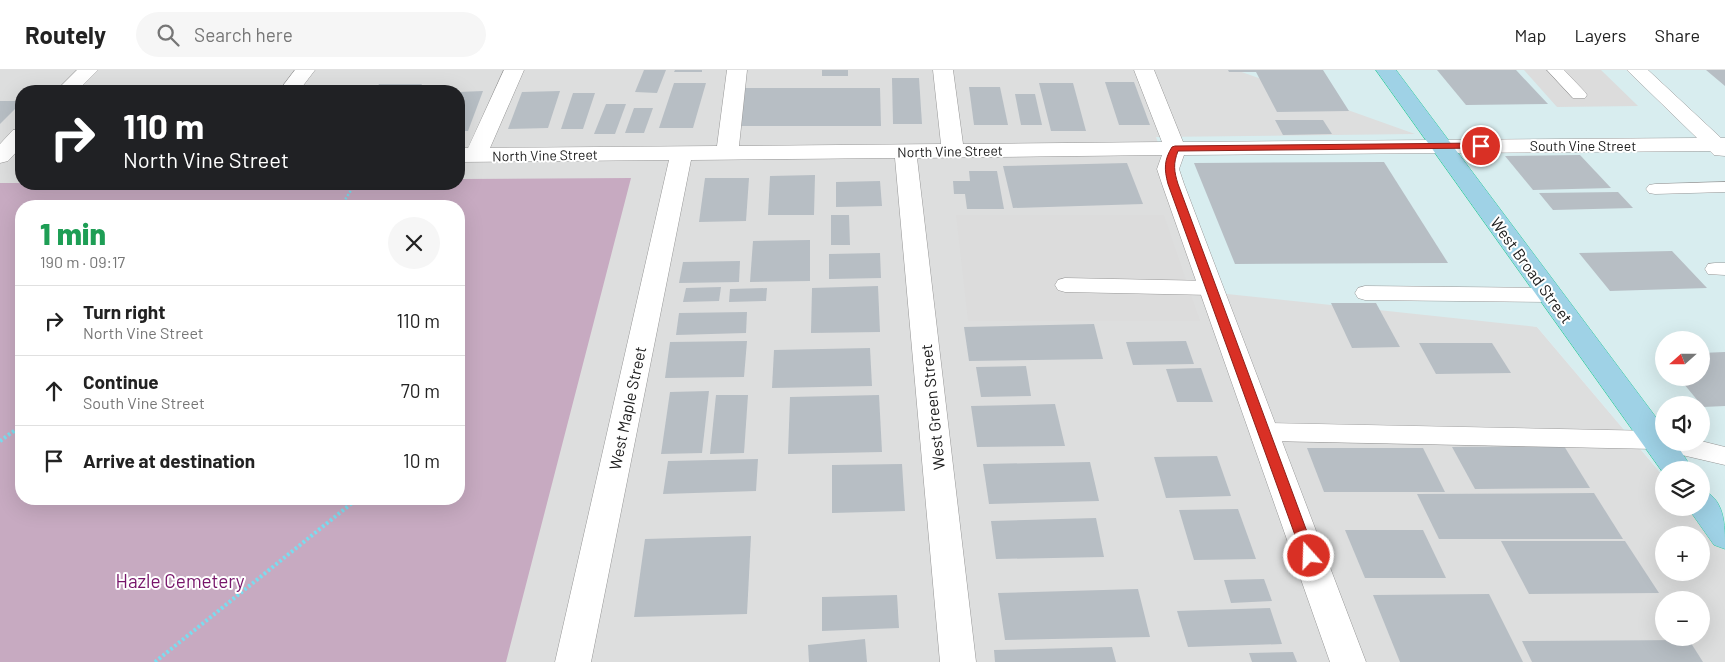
<!DOCTYPE html>
<meta charset="utf-8">
<style>
:root{--surface:#fff;--page:#f6f6f6;--text:#222;--muted:#767676;--line:#e0e0e0}
body{margin:0;font-family:Barlow,sans-serif;background:var(--page);color:var(--text);height:100vh;display:flex;flex-direction:column;font-size:19px;white-space:nowrap}
*{box-sizing:border-box;margin:0}
p{font-size:16px;color:var(--muted)}
.icon{flex:none;width:28px;height:28px;fill:none;stroke:currentColor;stroke-width:2;stroke-linecap:round;stroke-linejoin:round}
.map{position:relative;flex:1;overflow:hidden}
.drawer{position:absolute;left:15px;top:130px;width:450px;height:305px;display:flex;flex-direction:column;background:var(--surface);border-radius:20px;box-shadow:0 5px 20px #0002}
.drawer>*{flex:none}
.guide{position:absolute;left:15px;top:15px;width:450px;height:105px;border-radius:20px;box-shadow:0 5px 20px #0002;background:#202124;color:#fff;overflow:hidden}
.needle{width:32px;rotate:249deg}
.controls{position:absolute;left:1655px;top:261px;display:grid;gap:10px}
.controls a{display:grid;place-items:center;width:55px;height:55px;border-radius:50%;background:var(--surface);box-shadow:0 5px 20px #0002;font-size:25px}
.pin{position:absolute;display:grid;place-items:center;width:42px;height:42px;color:#fff;margin:-21px;border:2px solid #fff;border-radius:50%;box-shadow:0 1px 5px #0007}
.me{position:absolute;width:55px;margin:-28px;rotate:340deg;stroke-linejoin:round;filter:drop-shadow(0 0 4px #0008)}
.turn{display:flex;align-items:center;gap:18px;height:105px;padding:0 25px;font-size:22px}
.turn .icon{width:65px;height:65px;stroke-width:2.5}
.turn b{display:block;font-size:35px;line-height:42px}
.round{display:grid;place-items:center;flex:none;width:52px;height:52px;border-radius:26px;background:var(--page)}
.headline{display:flex;align-items:center;justify-content:space-between;height:85px;padding:0 25px}
h1{font-size:30px;font-weight:800;line-height:38px;color:#1e9e55}
ul{padding:0;list-style:none}
li{display:flex;align-items:center;gap:15px;height:70px;padding:0 25px;border-top:1px solid var(--line)}
li div{flex:1}
li b{display:block;font-size:19px}
li em{font-style:normal}
header{display:flex;align-items:center;gap:30px;box-sizing:border-box;height:70px;padding:0 25px;background:var(--surface);border-bottom:1px solid var(--line)}
header strong{font-size:24px}
nav{display:flex;gap:28px;margin-inline-start:auto;font-size:18px}
.search{width:350px;height:45px;background:var(--page);display:flex;align-items:center;gap:12px;box-sizing:border-box;padding:0 18px;border-radius:28px;color:var(--muted);font-size:19px}
.map>svg:first-child{display:block}
</style>
<header>
<strong>Routely</strong>
<div class="search"><svg class="icon" aria-label="search" viewBox="0 0 24 24"><circle cx="10" cy="10" r="6"/><path d="M15 15l6 6"/></svg>Search here</div>
<nav><a>Map</a><a>Layers</a><a>Share</a></nav>
</header>
<div class="map">
<svg width="1725" height="592" viewBox="0 0 1725 592">
<rect width="100%" height="100%" fill="#e7eaf0"/>
<path fill="#dddede" fill-rule="evenodd" d="M0 0H1372L1417 64V226L1537 257 1664 407V438H1689L1725 480V592H0ZM21 21H459V114H21ZM21 136H459V429H21ZM1664 465H1701V502H1664ZM1664 530H1701V568H1664Z"/>
<path fill="#d8edef" fill-rule="evenodd" d="M1236 0H1725V480L1689 438H1701V400H1664V407L1537 257 1208 222 1156 67 1415 64ZM1664 270H1701V308H1664ZM1664 335H1701V372H1664Z"/>
<path fill="#c7aac1" fill-rule="evenodd" d="M631 108 506 592H0V113L459 114V109ZM21 136H459V429H21Z"/>
<g fill="#dcdcdc">
<polygon points="1524,0 1601,0 1638,36 1557,37"/>
<polygon points="956,145 1164,145 1200,251 968,251"/>
</g>
<g fill="#b7bec4">
<polygon points="644,0 666,0 657,23 635,22"/>
<polygon points="675,0 702,0 702,2 674,2"/>
<rect x="822" y="0" width="26" height="6"/>
<polygon points="1228,0 1323,0 1349,41 1277,42 1256,2 1229,2"/>
<polygon points="1437,0 1516,0 1548,34 1466,35"/>
<polygon points="1706,0 1725,0 1725,16"/>
<polygon points="892,8 919,8 922,54 893,54"/>
<polygon points="1105,12 1134,12 1150,55 1119,55"/>
<polygon points="674,13 706,13 693,58 659,58"/>
<polygon points="1039,13 1073,13 1086,61 1051,61"/>
<polygon points="379,14 422,14 418,21 375,21"/>
<polygon points="969,17 1000,17 1008,55 974,55"/>
<polygon points="744,18 880,18 881,56 738,56"/>
<polygon points="305,19 343,19 341,21 303,21"/>
<polygon points="483,21 468,61 459,61 459,22"/>
<polygon points="560,21 548,58 508,59 522,22"/>
<polygon points="573,23 595,23 583,59 561,59"/>
<polygon points="1015,24 1035,24 1042,55 1021,55"/>
<polygon points="0,31 21,31 21,33 0,54"/>
<polygon points="606,34 626,34 615,64 594,64"/>
<polygon points="634,38 653,38 644,63 625,63"/>
<polygon points="1275,50 1323,50 1332,64 1283,65"/>
<polygon points="1580,85 1611,118 1533,120 1505,86"/>
<polygon points="1384,92 1448,193 1235,194 1194,93"/>
<polygon points="1127,93 1143,134 1013,138 1003,96"/>
<polygon points="969,101 997,101 1004,139 967,139 965,124 954,124 953,111 970,111"/>
<polygon points="815,105 814,145 768,145 770,106"/>
<polygon points="705,108 749,108 746,151 699,152"/>
<polygon points="880,111 882,136 836,137 836,112"/>
<polygon points="1618,122 1633,138 1553,140 1539,123"/>
<polygon points="831,145 849,145 850,175 831,175"/>
<polygon points="810,170 810,211 750,212 753,171"/>
<polygon points="1672,181 1707,218 1610,221 1579,183"/>
<polygon points="880,183 881,208 829,209 829,184"/>
<polygon points="740,191 739,212 679,213 683,192"/>
<polygon points="878,216 880,262 811,263 812,218"/>
<polygon points="721,217 719,231 683,232 686,218"/>
<polygon points="767,218 766,231 729,232 730,219"/>
<polygon points="1331,233 1376,233 1400,277 1352,278"/>
<polygon points="747,242 746,263 676,265 679,243"/>
<polygon points="1094,254 1103,289 969,291 964,257"/>
<polygon points="747,271 744,307 665,308 670,272"/>
<polygon points="1186,271 1194,294 1133,295 1126,272"/>
<polygon points="1419,273 1492,273 1511,303 1436,304"/>
<polygon points="870,278 872,316 772,318 774,280"/>
<polygon points="1725,282 1725,336 1703,337 1679,308 1701,308 1701,283"/>
<polygon points="1026,296 1031,326 981,327 976,297"/>
<polygon points="1201,298 1213,332 1177,332 1166,299"/>
<polygon points="709,321 702,383 661,384 670,322"/>
<polygon points="716,325 748,325 744,383 710,384"/>
<polygon points="879,325 882,382 788,384 790,327"/>
<polygon points="1055,334 1065,376 977,377 971,336"/>
<polygon points="1564,376 1590,418 1475,419 1452,377"/>
<polygon points="1307,378 1423,378 1445,422 1324,422"/>
<polygon points="1217,386 1231,426 1166,428 1154,387"/>
<polygon points="758,389 756,421 663,424 668,391"/>
<polygon points="1090,392 1099,431 989,434 983,394"/>
<polygon points="902,394 905,441 832,443 832,395"/>
<polygon points="1594,423 1623,469 1439,469 1417,424"/>
<polygon points="1238,439 1256,489 1194,490 1179,440"/>
<polygon points="1096,448 1104,487 996,489 991,451"/>
<polygon points="1345,460 1423,460 1446,508 1365,508"/>
<polygon points="751,466 747,544 634,547 645,469"/>
<polygon points="1501,471 1625,471 1659,523 1529,524"/>
<polygon points="1264,509 1272,531 1231,533 1224,510"/>
<polygon points="1138,519 1150,567 1005,570 998,523"/>
<polygon points="1489,524 1523,592 1400,592 1373,525"/>
<polygon points="897,525 899,558 822,561 822,527"/>
<polygon points="1270,538 1282,574 1188,577 1177,541"/>
<polygon points="865,569 867,592 809,592 808,575"/>
<polygon points="1689,570 1703,592 1532,592 1522,571"/>
<polygon points="1112,577 1116,592 995,592 994,580"/>
<polygon points="1293,582 1297,592 1252,592 1249,583"/>
</g>
<g fill="none" stroke-linecap="round" stroke-linejoin="round">
<defs>
<g id="service">
<polygon points="1547,0 1564,0 1585,22 1587,25 1585,28 1573,28"/>
<polygon points="1725,112 1725,122 1655,124 1649,123 1646,119 1649,115 1655,114"/>
<polygon points="1715,193 1725,193 1725,205 1708,204 1705,199 1708,194"/>
<polygon points="1065,208 1212,211 1219,213 1222,218 1219,223 1212,225 1065,222 1058,220 1055,215 1058,210"/>
<polygon points="1365,216 1550,218 1557,220 1560,225 1557,230 1550,232 1365,230 1358,228 1355,223 1358,218"/>
<polygon points="1264,353 1656,361 1664,363 1664,372 1701,372 1701,371 1725,377 1725,395 1656,379 1264,371 1256,368 1253,362 1256,356"/>
</g>
<g id="minor">
<polygon points="77,0 98,0 77,21 56,21"/>
<polygon points="295,0 315,0 299,21 279,21"/>
<polygon points="504,0 524,0 490,78 717,76 727,0 747,0 739,76 941,74 933,0 953,0 963,74 1162,72 1134,0 1154,0 1183,72 1697,68 1627,0 1648,0 1721,68 1725,68 1725,86 1714,85 1710,81 1184,85 1179,99 1184,114 1366,592 1330,592 1162,114 1157,99 1162,85 917,88 976,592 940,592 895,88 691,90 591,592 555,592 669,90 459,92 459,78 468,78"/>
<polygon points="21,59 21,77 8,91 0,93 0,74 13,60"/>
</g>
<g id="trunk">
<polygon points="1376,0 1396,0 1664,358 1664,372 1675,372 1693,400 1664,400 1664,404"/>
<path d="M1701 419C1725 429 1725 453 1725 479L1714 475 1688 438H1701Z"/>
</g>
</defs>
<use href="#service" stroke="#979797" stroke-width="1"/>
<use href="#minor" stroke="#979797" stroke-width="1"/>
<use href="#trunk" stroke="#35cda1" stroke-width="1"/>
<polyline stroke="#79ddef" stroke-width="2.5" stroke-dasharray="2 2" stroke-linecap="butt" points="341,136 355,114"/>
<g stroke="#79ddef" stroke-width="4" stroke-dasharray="2.5 2.5" stroke-linecap="butt">
<polyline points="0,371 21,356"/>
<polyline points="155,592 357,429"/>
</g>
<use href="#service" fill="#fff" fill-rule="evenodd"/>
<use href="#minor" fill="#fff" fill-rule="evenodd"/>
<use href="#trunk" fill="#9fd2e6" fill-rule="evenodd"/>
</g>
<path fill="#d93025" stroke="#8d1f18" d="M1481 73 1484 74V78L1178 81C1173 94 1174 101 1178 114L1316 486 1314 490 1309 492 1304 490 1168 114C1164 99 1164 90 1172 77L1175 76Z"/>
<g text-anchor="middle" dominant-baseline="central" stroke-width="4" stroke-linejoin="round" paint-order="stroke">
<g font-size="14" fill="#202020" stroke="#fff">
<text x="1583" y="75">South Vine Street</text>
<text transform="translate(950 81) rotate(-1)">North Vine Street</text>
<text transform="translate(545 85) rotate(-1)">North Vine Street</text>
</g>
<g font-size="16" fill="#202020" stroke="#fff">
<text transform="translate(1532 200) rotate(54)">West Broad Street</text>
<text transform="translate(932 337) rotate(-96)">West Green Street</text>
<text transform="translate(627 338) rotate(-78)">West Maple Street</text>
</g>
<g font-size="19" fill="#77156a" stroke="#fff">
<text x="180" y="510">Hazle Cemetery</text>
</g>
</g>
</svg>
<div class="controls">
<a><svg class="needle" viewBox="-14 -14 28 28"><path d="M0-13l5 13h-10z" fill="#e53935"/><path d="M0 13l5-13h-10z" fill="#767676"/></svg></a>
<a><svg class="icon" aria-label="sound" viewBox="0 0 24 24"><path d="M4 9h4l5-4v14l-5-4H4zM17 9q2 3 0 6"/></svg></a>
<a><svg class="icon" aria-label="layers" viewBox="0 0 24 24"><path d="M12 4l9 5-9 5-9-5zM3 14l9 5 9-5"/></svg></a>
<a>+</a>
<a>−</a>
</div>
<div class="pin" style="left:1481px;top:76px;background:#d93025"><svg class="icon" aria-label="arrive" viewBox="0 0 24 24"><path d="M6 21V4h12l-3 4 3 4H6"/></svg></div>
<svg class="me" style="left:1309px;top:486px" viewBox="-20 -20 40 40"><circle r="17" fill="#d93025" stroke="#fff" stroke-width="3"/><path d="M0-11L8 9 0 5-8 9z" fill="#fff"/></svg>
<div class="guide">
<div class="turn"><svg class="icon" aria-label="right" viewBox="0 0 24 24"><path d="M7 20v-9h11M14 6l5 5-5 5"/></svg><div><b>110 m</b>North Vine Street</div></div>
</div>
<section class="drawer">
<div class="headline"><div><h1>1 min</h1><p>190 m · 09:17</p></div><a class="round"><svg class="icon" aria-label="close" viewBox="0 0 24 24"><path d="M6 6l12 12M18 6L6 18"/></svg></a></div>
<ul>
<li><svg class="icon" aria-label="right" viewBox="0 0 24 24"><path d="M7 20v-9h11M14 6l5 5-5 5"/></svg><div><b>Turn right</b><p>North Vine Street</p></div><em>110 m</em></li>
<li><svg class="icon" aria-label="ahead" viewBox="0 0 24 24"><path d="M12 20V5M6 11l6-6 6 6"/></svg><div><b>Continue</b><p>South Vine Street</p></div><em>70 m</em></li>
<li><svg class="icon" aria-label="arrive" viewBox="0 0 24 24"><path d="M6 21V4h12l-3 4 3 4H6"/></svg><div><b>Arrive at destination</b></div><em>10 m</em></li>
</ul>
</section>
</div>
